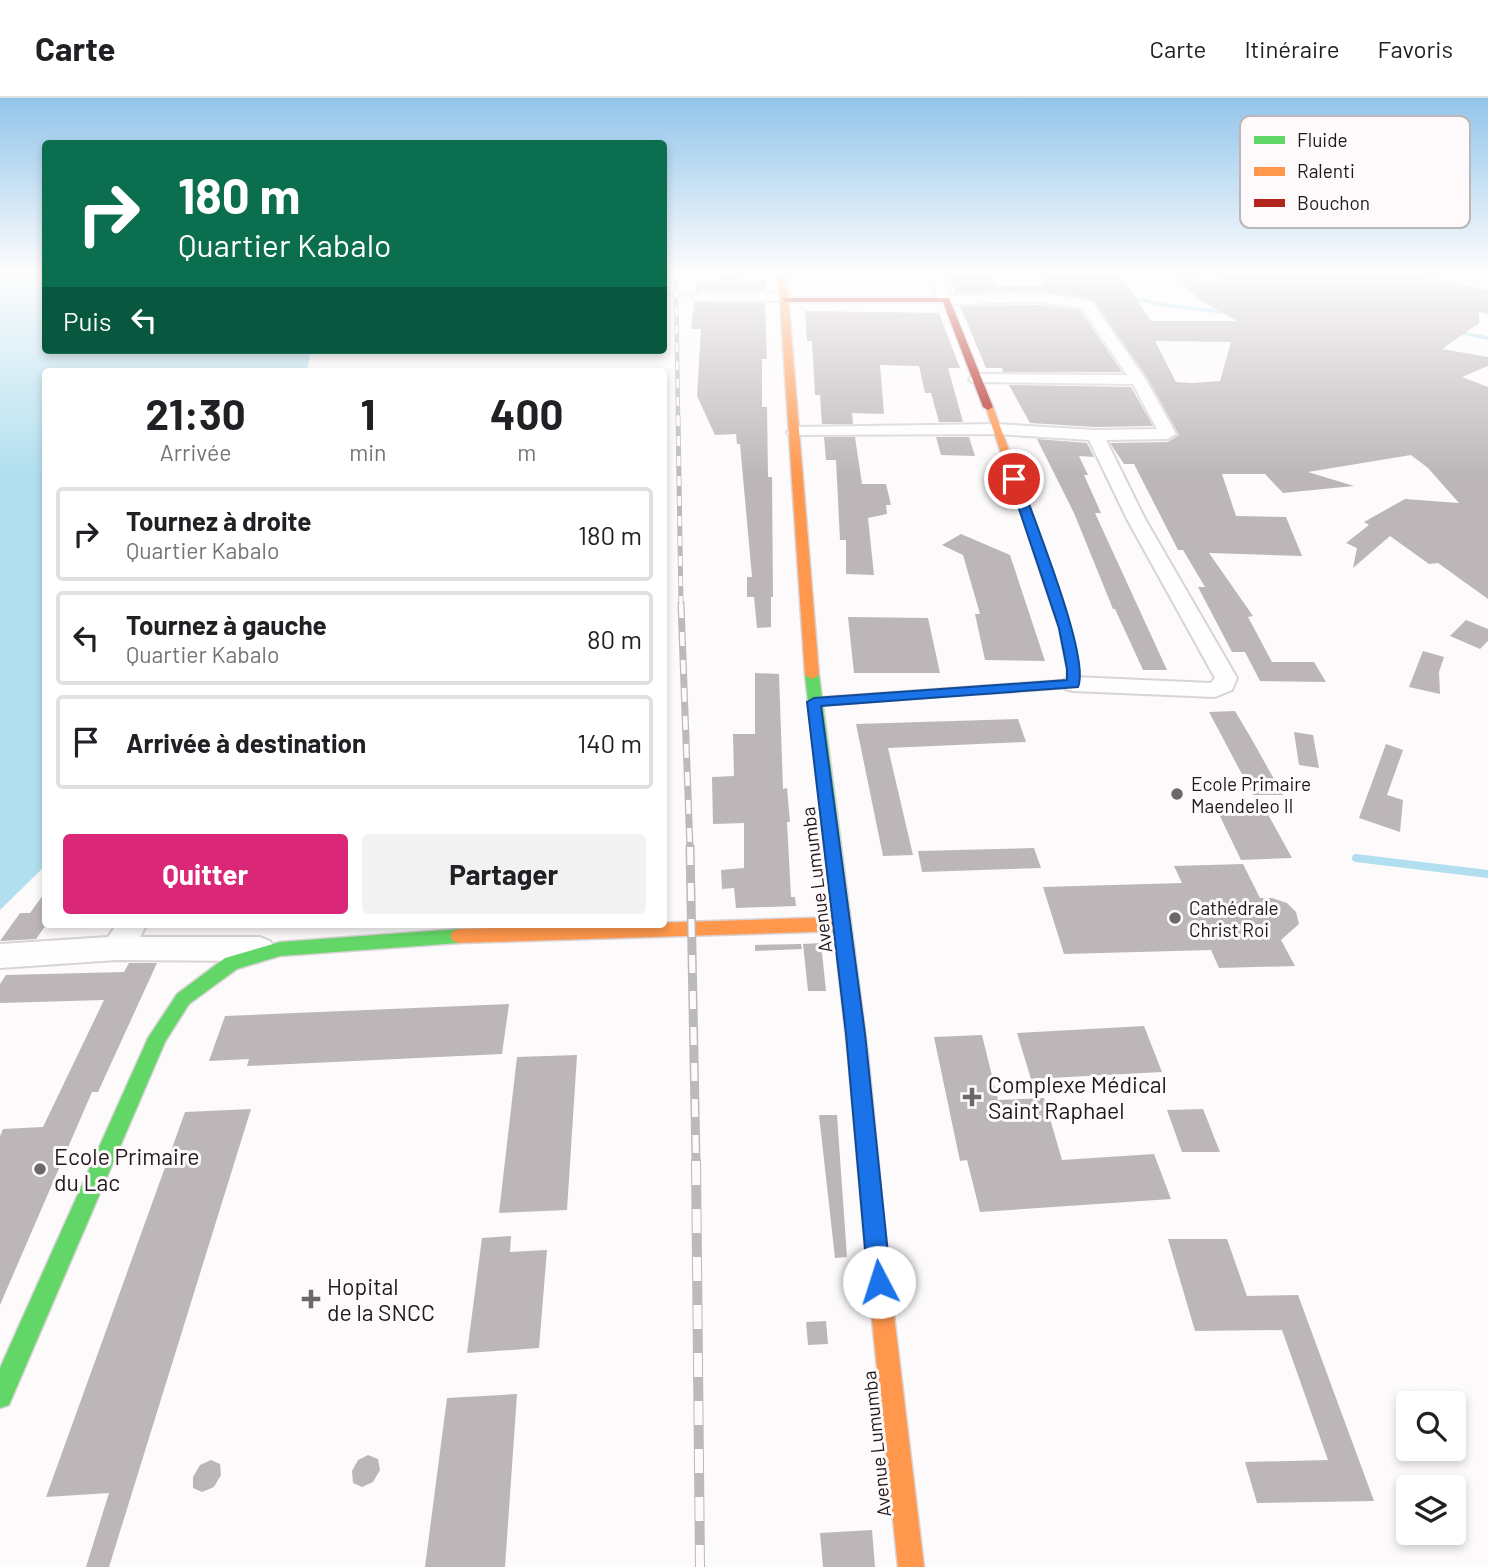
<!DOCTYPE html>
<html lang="fr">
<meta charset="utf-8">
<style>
:root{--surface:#fff;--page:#f2f2f2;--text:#202124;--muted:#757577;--line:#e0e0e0;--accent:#db2777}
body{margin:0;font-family:Barlow,sans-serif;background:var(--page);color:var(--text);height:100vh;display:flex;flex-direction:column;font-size:26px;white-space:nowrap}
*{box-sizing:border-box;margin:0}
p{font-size:23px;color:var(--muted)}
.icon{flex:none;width:38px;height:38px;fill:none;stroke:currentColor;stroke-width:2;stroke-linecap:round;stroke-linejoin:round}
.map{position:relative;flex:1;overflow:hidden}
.side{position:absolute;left:42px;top:270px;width:625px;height:560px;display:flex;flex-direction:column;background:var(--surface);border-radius:7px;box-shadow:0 4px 10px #0003}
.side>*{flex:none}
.guide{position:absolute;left:42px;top:42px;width:625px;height:214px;border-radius:7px;box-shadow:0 4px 10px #0003;background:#0b6e4f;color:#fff;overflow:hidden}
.controls{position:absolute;left:1396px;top:1293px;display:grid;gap:14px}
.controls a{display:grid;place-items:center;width:70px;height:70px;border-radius:7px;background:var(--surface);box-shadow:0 4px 10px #0003;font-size:35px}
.pin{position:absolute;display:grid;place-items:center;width:60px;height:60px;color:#fff;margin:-30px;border:4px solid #fff;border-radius:50%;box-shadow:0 2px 7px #0007}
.me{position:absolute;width:77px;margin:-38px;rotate:355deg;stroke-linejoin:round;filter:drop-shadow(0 0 5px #0008)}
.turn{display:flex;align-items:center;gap:24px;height:147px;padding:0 21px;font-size:32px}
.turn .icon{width:91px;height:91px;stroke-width:2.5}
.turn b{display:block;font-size:49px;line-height:60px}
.then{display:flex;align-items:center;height:66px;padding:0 21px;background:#0003;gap:14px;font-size:26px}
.eta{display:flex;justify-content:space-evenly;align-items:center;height:119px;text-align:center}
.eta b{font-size:42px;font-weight:700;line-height:49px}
.action{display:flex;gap:14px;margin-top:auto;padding:14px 21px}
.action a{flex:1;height:80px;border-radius:7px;background:var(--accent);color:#fff;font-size:28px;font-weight:700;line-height:80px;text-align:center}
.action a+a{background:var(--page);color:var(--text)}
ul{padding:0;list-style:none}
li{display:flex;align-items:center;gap:21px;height:94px;margin:0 14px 10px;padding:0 7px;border:4px solid var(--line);border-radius:7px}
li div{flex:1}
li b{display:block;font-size:26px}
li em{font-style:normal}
header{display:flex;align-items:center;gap:42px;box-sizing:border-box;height:98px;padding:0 35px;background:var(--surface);border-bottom:2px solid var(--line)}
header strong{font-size:33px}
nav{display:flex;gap:38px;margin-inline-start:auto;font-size:24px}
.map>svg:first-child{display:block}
</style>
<header>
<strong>Carte</strong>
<nav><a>Carte</a><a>Itinéraire</a><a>Favoris</a></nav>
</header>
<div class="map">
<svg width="1488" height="1469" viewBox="0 0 1488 1469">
<rect width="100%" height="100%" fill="#fdfafb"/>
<polygon fill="#b1dfef" points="0,173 45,173 46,252 311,252 307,273 46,273 45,768 0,812"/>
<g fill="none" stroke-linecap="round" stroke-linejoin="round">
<g stroke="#b1dfef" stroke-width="3.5">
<polyline points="663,197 705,197"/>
<polyline points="1126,199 1170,208 1231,215"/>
<polyline points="1456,234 1488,240"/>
</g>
<polyline stroke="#b1dfef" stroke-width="8" points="1356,760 1488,776"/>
</g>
<g fill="#bcb6b8" fill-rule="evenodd">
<polygon points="721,173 741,173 741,182 765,182 765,192 700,192 695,195 696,183 721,183"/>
<path d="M947 173H983L985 178H991L996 188H1046L1036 173H1117L1151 223H1237L1202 203 1177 180 1223 182 1219 178H1255L1247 173H1392L1488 192V216L1479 214V225L1442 251 1488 259V268L1462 279 1488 289V501L1438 465 1429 466 1390 438 1353 470 1357 450 1346 445 1369 427 1364 424 1405 401 1459 405 1428 370 1411 357 1308 374 1354 388 1283 395 1265 376H1222L1236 418 1286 419 1302 458 1209 455 1253 518 1248 519 1272 564H1314L1326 584 1260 583 1245 554H1232L1198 489H1205L1183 452H1178L1134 366H1124L1110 345 1168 344 1179 337 1148 281 1094 203 1039 193 955 195ZM1155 243 1231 244 1220 283 1193 285 1176 284Z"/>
<polygon points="694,204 765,205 767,261 762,261 762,309 767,309 768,379 772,379 773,499 771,499 771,529 757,530 754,499 747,499 747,479 752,479 740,346 737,346 736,336 715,337 697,298 701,231 691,231"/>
<polygon points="1038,207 1080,212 1122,274 1003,274 1002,270 986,270 960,208"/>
<polygon points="805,213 939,215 960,270 948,270 963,324 939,324 931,295 925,295 919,268 880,267 884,316 852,315 853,326 822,326 820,297 815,297 812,243 807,243"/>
<polygon points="1009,287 1131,289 1153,328 1095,329 1030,325"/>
<polygon points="824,339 855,339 862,386 886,386 891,407 886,407 887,416 868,420 874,477 846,476 846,442 840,442 836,362 826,362"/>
<polygon points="936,339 969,339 975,358 941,357"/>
<polygon points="1037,341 1087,345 1094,359 1079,358 1088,377 1084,377 1101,415 1095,415 1167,572 1143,572 1115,511 1113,511 1074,415"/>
<polygon points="961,436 1010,457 1045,563 985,562 975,516 980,516 963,457 942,447"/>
<polygon points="848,519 928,520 940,575 854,575"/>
<polygon points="1466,522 1488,531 1488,543 1480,551 1450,538"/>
<polygon points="1423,553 1444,559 1439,574 1440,596 1409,589"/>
<polygon points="755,575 779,576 783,691 787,690 790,724 787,724 791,799 795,799 796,808 736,810 734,790 722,791 721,772 744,770 744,725 713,726 712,679 734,678 733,636 755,636"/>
<polygon points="1235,613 1251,640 1283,697 1253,697 1209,614"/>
<polygon points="1018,621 1026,644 888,650 913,757 883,758 856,626"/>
<polygon points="1294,634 1313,637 1319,670 1299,667"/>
<polygon points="1386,646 1403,652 1387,697 1403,702 1400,734 1359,720"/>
<polygon points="1265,711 1292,760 1241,762 1217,712"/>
<polygon points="1034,750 1041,770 922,774 918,753"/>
<polygon points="1243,766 1260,800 1272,800 1287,805 1296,814 1299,826 1281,842 1295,868 1219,870 1211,852 1064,856 1043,789 1182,785 1174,768"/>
<polygon points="46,793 46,827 36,841 0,843 20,815 30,815"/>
<polygon points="821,845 826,893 808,893 803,846"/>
<polygon points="801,846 802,851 755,853 755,847"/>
<polygon points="129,865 157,865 98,994 92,994 0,1207 0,1038 3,1031 43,1029 104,902 0,905 0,886 6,877 124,874"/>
<polygon points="509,906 502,956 247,968 249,961 209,963 225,918"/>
<polygon points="1144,928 1162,974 1031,981 1017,935"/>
<polygon points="982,937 998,1002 1044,1000 1062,1062 1154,1056 1171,1101 980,1114 967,1062 960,1063 934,939"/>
<polygon points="577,957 567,1112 499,1115 517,959"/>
<polygon points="251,1011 109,1469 86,1469 109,1395 46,1399 185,1014"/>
<polygon points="1203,1011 1220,1054 1182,1054 1167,1012"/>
<polygon points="819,1017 837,1017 847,1159 835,1160"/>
<polygon points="511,1138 510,1154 547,1152 539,1250 467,1255 482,1140"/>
<polygon points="1168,1141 1227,1141 1247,1198 1298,1197 1374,1403 1257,1405 1245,1364 1328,1362 1282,1232 1195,1233"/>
<polygon points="826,1223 828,1246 808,1247 806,1224"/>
<polygon points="517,1296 505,1469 425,1469 447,1300"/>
<polygon points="368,1357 378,1361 380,1372 373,1384 362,1389 353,1385 352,1373 358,1362"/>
<polygon points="211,1362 220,1366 221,1377 214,1389 202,1394 193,1390 193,1379 200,1367"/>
<polygon points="872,1432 875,1469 823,1469 820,1435"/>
</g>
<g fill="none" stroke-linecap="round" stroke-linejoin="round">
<defs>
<g id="street">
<path d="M927 173H939L951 198C998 197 1045 191 1092 204L1146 282 1176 336 1168 341 1106 342 1145 421 1237 580 1232 592 1215 599 1073 593 1065 591 1062 586 1065 581 1073 579 1211 585 1215 580 1127 421 1089 342 997 336 789 337 787 334 795 329 997 326 1095 332 1157 331 1133 286 972 284 969 281 972 278 977 276 1127 277 1082 210 1038 204 946 206 939 202Z"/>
<polygon points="1417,173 1447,173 1449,176 1443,180"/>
<polygon points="700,195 784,195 790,199 784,203 695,202 694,199"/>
<polygon points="117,826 147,826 140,839 260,839 270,843 275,851 270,859 260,863 116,862 0,870 0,846 108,839"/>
</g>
<g id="fast">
<polygon points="812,573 819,577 868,957 865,963 858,965 851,963 848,957 805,577"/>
<polygon points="459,831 465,833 468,838 465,843 459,845 280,858 237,871 189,906 165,944 9,1307 0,1310 0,1270 148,940 177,896 225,860 280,844"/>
</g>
<g id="slow">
<polygon points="778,173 786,173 819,577 812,581 805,577"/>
<path d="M985 307 993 309C1008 352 1091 559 1078 589L982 596 975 592 982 588 1067 582V571L1059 530Z"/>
<polygon points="842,819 848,821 851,826 848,831 842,833 459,845 453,843 450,838 453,833 459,831"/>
<polygon points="858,949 865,951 868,957 890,1184 924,1469 898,1469 868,1184 848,957 851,951"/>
</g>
<g id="jam">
<polygon points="782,200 949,200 993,309 988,312 983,309 943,204 785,204"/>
<polygon points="982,588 987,589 989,592 987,595 814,608 807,604 814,600"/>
</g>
</defs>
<use href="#street" stroke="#d9d3d5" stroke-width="4"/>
<use href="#fast" stroke="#d9d3d5" stroke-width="3"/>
<use href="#slow" stroke="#d9d3d5" stroke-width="3"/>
<use href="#jam" stroke="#d9d3d5" stroke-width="3"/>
<use href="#street" fill="#fffefe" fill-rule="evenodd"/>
<use href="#fast" fill="#63d668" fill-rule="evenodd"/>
<use href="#slow" fill="#ff974d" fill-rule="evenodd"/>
<use href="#jam" fill="#b3261e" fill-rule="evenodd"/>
<defs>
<polyline id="rail-far4" points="676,173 678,320"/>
<polyline id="rail-far3" points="678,318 681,508"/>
<polyline id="rail-far2" points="681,506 690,751"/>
<polyline id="rail-far1" points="690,749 696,1064"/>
<polyline id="rail" points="696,1063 700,1469"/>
</defs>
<use href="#rail-far4" stroke="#bbb9ba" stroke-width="4.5"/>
<use href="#rail-far3" stroke="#bbb9ba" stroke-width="5"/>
<use href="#rail-far2" stroke="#bbb9ba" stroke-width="7"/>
<use href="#rail-far1" stroke="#bbb9ba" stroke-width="9"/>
<use href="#rail" stroke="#bbb9ba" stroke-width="10"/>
<use href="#rail-far4" stroke="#fef9fb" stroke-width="2.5" stroke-dasharray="9" stroke-linecap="butt"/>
<use href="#rail-far3" stroke="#fef9fb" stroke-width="3.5" stroke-dasharray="10" stroke-linecap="butt"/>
<use href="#rail-far2" stroke="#fef9fb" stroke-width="4.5" stroke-dasharray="14" stroke-linecap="butt"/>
<use href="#rail-far1" stroke="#fef9fb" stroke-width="6" stroke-dasharray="18" stroke-linecap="butt"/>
<use href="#rail" stroke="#fef9fb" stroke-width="8" stroke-dasharray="24" stroke-linecap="butt"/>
</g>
<linearGradient id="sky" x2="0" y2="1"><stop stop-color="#92c5eb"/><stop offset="0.46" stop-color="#fefdfd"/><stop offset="1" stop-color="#fefdfd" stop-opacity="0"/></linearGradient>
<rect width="1488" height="379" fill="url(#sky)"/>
<path fill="#1a73e8" stroke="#114b97" stroke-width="2" d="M1014 378 1020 381C1032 418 1091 559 1078 589L821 608 865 936 891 1184 887 1192 879 1195 871 1192 868 1184 846 936 807 604 814 600 1067 582V571L1059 530 1009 381Z"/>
<g fill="#6d676a" stroke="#fef9fb" stroke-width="2.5">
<circle cx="1177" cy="696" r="7"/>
<circle cx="1175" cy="820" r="7"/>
<path d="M968.5 988.5h7v7h7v7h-7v7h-7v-7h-7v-7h7z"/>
<circle cx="40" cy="1071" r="7"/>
<path d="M307.5 1190.5h7v7h7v7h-7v7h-7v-7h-7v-7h7z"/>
</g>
<g text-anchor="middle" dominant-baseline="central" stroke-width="6" stroke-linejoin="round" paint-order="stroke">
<g font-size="19" fill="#20181c" stroke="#fef9fb" text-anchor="start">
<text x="1191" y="685">Ecole Primaire<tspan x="1191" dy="22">Maendeleo II</tspan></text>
<text x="1189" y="809">Cathédrale<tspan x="1189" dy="22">Christ Roi</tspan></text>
</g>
<g font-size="19" fill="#20181c" stroke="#fef9fb">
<text transform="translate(816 782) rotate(-97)">Avenue Lumumba</text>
<text transform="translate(876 1346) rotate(-96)">Avenue Lumumba</text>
</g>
<g font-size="23" fill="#20181c" stroke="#fef9fb" text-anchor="start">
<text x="988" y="986">Complexe Médical<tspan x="988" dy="26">Saint Raphael</tspan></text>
<text x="54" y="1058">Ecole Primaire<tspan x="54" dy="26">du Lac</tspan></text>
<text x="327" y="1188">Hopital<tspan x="327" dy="26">de la SNCC</tspan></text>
</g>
</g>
<rect x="1240" y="18" width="230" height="112" rx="10" fill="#fef9fb" stroke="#bbb6b8" stroke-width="2"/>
<rect x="1254" y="38" width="31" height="8" fill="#63d668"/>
<rect x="1254" y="69" width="31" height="9" fill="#ff974d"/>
<rect x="1254" y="101" width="31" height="8" fill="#b3261e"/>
<g font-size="19" fill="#20181c">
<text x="1297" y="49">Fluide</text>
<text x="1297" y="80">Ralenti</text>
<text x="1297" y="112">Bouchon</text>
</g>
</svg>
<div class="controls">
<a><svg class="icon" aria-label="search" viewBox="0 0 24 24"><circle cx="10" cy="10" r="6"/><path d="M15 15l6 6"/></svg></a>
<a><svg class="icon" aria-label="layers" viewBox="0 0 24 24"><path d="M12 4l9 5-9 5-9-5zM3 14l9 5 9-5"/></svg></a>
</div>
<div class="pin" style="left:1014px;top:381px;background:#d93025"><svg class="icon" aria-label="arrive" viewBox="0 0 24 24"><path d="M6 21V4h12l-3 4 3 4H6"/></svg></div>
<svg class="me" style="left:879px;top:1184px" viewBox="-20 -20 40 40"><circle r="19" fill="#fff"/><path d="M0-13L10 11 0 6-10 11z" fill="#1a73e8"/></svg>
<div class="guide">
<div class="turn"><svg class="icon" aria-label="right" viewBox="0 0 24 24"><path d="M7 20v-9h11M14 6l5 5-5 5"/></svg><div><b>180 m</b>Quartier Kabalo</div></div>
<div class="then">Puis<svg class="icon" aria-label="left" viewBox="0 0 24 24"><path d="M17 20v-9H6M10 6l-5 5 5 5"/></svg></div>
</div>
<section class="side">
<div class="eta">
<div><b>21:30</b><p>Arrivée</p></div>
<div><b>1</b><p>min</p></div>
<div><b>400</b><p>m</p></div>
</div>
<ul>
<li><svg class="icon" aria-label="right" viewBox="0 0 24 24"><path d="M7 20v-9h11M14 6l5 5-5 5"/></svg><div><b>Tournez à droite</b><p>Quartier Kabalo</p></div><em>180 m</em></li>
<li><svg class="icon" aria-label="left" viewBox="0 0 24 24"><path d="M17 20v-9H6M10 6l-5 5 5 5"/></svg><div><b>Tournez à gauche</b><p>Quartier Kabalo</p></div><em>80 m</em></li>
<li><svg class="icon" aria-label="arrive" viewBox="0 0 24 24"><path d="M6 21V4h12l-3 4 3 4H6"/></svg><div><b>Arrivée à destination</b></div><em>140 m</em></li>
</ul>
<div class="action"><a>Quitter</a><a>Partager</a></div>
</section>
</div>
